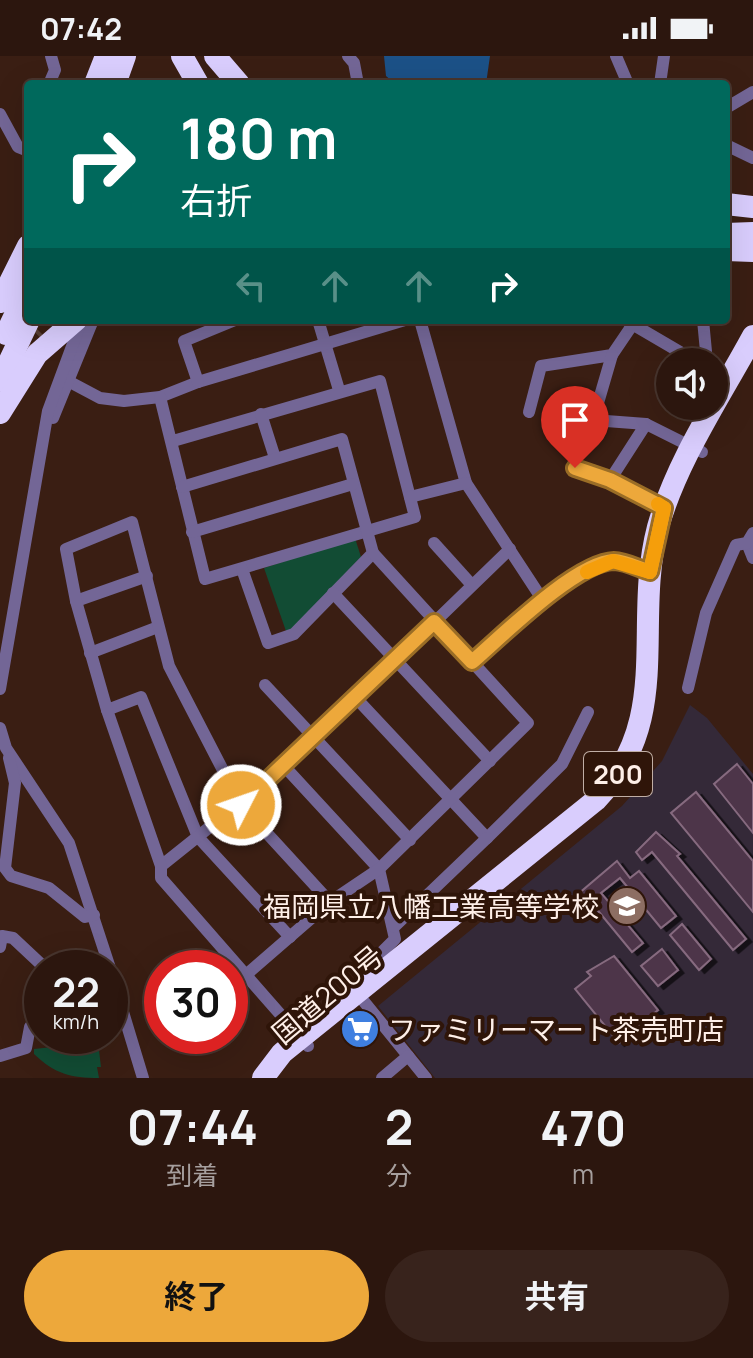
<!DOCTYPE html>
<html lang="ja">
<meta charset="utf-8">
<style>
:root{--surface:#2c160e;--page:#38231c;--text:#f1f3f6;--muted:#a69f9e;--line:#48352e;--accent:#eda83b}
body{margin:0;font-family:Manrope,"Noto Sans JP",sans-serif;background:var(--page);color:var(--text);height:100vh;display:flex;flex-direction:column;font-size:30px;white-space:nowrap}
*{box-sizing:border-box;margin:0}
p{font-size:26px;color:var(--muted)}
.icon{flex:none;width:44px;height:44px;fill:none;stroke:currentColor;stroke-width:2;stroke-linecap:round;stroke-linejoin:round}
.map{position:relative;height:1022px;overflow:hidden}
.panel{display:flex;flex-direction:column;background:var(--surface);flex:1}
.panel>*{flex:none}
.top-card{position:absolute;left:24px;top:24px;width:706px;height:244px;border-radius:8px;box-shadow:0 8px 32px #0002,0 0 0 2px var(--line);background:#00695c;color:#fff;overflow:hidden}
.fabs{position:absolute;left:656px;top:292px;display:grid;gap:16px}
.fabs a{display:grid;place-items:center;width:72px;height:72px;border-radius:50%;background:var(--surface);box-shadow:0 8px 32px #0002,0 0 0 2px var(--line);font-size:40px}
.speed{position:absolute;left:24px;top:894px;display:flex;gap:16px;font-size:40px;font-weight:700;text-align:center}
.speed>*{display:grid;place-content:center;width:104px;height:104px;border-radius:50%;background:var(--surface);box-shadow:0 8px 32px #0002,0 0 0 2px var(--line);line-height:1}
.speed small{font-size:20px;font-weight:400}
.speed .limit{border:12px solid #d22;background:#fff;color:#111}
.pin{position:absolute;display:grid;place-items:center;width:68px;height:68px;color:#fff;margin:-82px -34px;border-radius:50% 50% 50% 0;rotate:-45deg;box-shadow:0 0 8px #0007}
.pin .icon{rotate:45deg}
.me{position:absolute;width:88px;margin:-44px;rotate:49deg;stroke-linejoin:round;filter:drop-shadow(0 0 6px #0008)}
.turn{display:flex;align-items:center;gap:28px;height:168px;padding:0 24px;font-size:36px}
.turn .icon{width:104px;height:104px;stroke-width:2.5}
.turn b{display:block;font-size:56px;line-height:68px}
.lanes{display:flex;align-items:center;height:76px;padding:0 24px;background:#0003;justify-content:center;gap:40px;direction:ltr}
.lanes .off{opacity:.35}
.eta{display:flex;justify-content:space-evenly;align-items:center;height:136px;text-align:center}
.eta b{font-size:48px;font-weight:700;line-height:56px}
.button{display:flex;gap:16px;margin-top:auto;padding:16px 24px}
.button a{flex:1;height:92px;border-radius:48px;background:var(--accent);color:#111;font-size:32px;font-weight:700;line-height:92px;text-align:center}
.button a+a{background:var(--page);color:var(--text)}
.status{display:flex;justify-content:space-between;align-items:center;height:56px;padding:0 40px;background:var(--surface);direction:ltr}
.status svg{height:22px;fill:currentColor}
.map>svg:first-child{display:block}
</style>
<div class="status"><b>07:42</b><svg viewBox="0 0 49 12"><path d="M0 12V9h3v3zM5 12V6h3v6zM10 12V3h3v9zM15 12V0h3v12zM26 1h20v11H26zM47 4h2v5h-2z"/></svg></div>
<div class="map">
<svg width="753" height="1022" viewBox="0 0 753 1022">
<defs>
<filter id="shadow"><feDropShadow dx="5.5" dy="3" stdDeviation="0" flood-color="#0009"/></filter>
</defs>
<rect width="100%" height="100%" fill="#3a1e13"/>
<polygon fill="#342938" points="690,649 707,662 753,718 753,1022 435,1022 378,950 622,750 662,705"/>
<g fill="#124c34">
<polygon points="355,482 361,501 287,578 264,512"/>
<path d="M98 986 101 1011H97L99 1022C71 1022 55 1018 34 998V993Z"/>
</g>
<polygon fill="#1c5187" points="384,0 490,0 486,28 392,25 386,20"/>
<g fill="#4d3448" stroke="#866a7f" stroke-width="2" filter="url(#shadow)">
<polygon points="737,708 753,728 753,777 714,728"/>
<polygon points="696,736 753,805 753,856 671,757"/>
<polygon points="656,776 680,798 677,800 746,883 733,894 652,796 642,804 636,796"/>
<polygon points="617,805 630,822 639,815 676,860 661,872 620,822 601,837 643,887 632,896 590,845 581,852 576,846 580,843 577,839"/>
<polygon points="682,868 711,903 699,914 670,879"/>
<polygon points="662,893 678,914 658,930 641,910"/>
<polygon points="614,900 658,954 619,987 575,933 591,920 587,916"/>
</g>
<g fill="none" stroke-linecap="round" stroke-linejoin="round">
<polyline stroke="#573d33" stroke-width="22" stroke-dasharray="22 11" stroke-linecap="butt" points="12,300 38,274"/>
<g stroke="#736696" stroke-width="12">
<polyline points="348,0 354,7 358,28"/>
<polyline points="616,0 628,28"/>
<polyline points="49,28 55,14 51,0"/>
<polyline points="660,28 664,0"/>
<polyline points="726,52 753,36"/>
<polyline points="0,58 18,91 28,95"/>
<polyline points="726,89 753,102"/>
<polyline points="318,264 339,334"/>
<polyline points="420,264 466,427 542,543"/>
<polyline points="703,264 707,306"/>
<polyline points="627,265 697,306"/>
<polyline points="714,313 733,317"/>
<polyline points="68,325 100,342 124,345 160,341 198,326 405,264"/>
<polyline points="198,326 184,285 235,264"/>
<polyline points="160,341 205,523 415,461 380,325 173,385"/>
<polyline points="529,356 541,310 612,299 633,268"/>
<polyline points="261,358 275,402"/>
<polyline points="53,362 93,264"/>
<polyline points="646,368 702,396"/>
<polyline points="575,412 610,424 646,368 593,364 612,299"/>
<polyline points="610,424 668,453"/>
<polyline points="182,431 342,383 373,497 294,578 268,587 242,513"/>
<polyline points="410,441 466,427"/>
<polyline points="192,476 353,428"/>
<polyline points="434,487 471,528"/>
<polyline points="747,487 753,502"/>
<polyline points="333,537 490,705"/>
<polyline points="76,545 147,520"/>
<polyline points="90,597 158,571"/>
<path d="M472 606C504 577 569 511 612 506 624 504 642 514 654 516"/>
<polyline points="265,629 410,784"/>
<polyline points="688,632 706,557 736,489 747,487 753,477"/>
<polyline points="0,633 48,355 81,266"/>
<polyline points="356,642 487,782 562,708 588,656"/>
<polyline points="107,654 141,641 198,781 290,881"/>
<polyline points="0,672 6,692 69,787 110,912"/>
<polyline points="9,702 15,727 5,812 11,820 49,832 85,861 94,859"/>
<polyline points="285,711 379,813 395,883 380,898 389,911"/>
<polyline points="161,810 285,711 510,493"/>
<polyline points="394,871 487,782"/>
<polyline points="0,891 2,880 13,882 45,912"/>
<polyline points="84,912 107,905"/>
<polyline points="110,913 143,1022"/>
<polyline points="247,918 330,846 379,813 528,667 373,497"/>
<polyline points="357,937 426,1022"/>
<polyline points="308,990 161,822 161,810 107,654 76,545 66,493 132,466 169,610 241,749 330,846"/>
<polyline points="0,1000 26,992 30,971 42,953"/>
<polyline points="382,1022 408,1000"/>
</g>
<g stroke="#d9cdfd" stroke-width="22">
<polyline points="182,0 198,28"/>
<polyline points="215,0 239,28"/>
<polyline points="95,28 106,0"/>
<polyline points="115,28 125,0"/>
<polyline points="726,148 753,151"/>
<polyline points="726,178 753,177"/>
<polyline points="726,194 753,195"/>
<polyline points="0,246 28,190"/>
<polyline points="6,278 28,232"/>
<polyline points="0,325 29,264"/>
<polyline points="0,357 37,298 76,264"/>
<path d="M263 1022 282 997 596 744C675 662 632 570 658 471 677 404 720 341 753 280"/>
</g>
</g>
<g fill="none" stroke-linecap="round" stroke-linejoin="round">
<defs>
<path id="route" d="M241 749 434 566 472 606C501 581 576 506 614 505 625 505 640 513 650 516L664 452 610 424 575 412"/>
</defs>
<use href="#route" stroke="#9a6d26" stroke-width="20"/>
<use href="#route" stroke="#eda83b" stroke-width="14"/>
<polyline stroke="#f59e0b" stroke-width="14" points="587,516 613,505 650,516 664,452 658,448"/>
</g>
<defs>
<symbol id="school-disc" viewBox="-11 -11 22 22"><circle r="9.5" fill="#8d6e63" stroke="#2f1509"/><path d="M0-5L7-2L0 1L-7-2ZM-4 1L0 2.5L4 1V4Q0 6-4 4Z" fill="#fff"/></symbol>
<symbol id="supermarket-disc" viewBox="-11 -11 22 22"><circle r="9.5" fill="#3f7fe0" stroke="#2f1509"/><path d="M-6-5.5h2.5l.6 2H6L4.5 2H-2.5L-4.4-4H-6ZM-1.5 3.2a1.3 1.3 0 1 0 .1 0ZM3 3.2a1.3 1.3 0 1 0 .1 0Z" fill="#fff"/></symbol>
</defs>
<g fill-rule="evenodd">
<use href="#school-disc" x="605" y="828" width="44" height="44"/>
<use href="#supermarket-disc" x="338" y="951" width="44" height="44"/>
</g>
<g text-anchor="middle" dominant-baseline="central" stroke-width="8" stroke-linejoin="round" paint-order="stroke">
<rect fill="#2f1509" stroke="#c0aea5" stroke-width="2" x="584" y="696" width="68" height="44" rx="6"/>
<g font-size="26" font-weight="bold" fill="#feefe8">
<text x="618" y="718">200</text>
</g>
<g font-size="28" fill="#feefe8" stroke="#2f1509" text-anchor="end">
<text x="599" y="850">福岡県立八幡工業高等学校</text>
<text x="388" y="973" text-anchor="start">ファミリーマート茶売町店</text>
</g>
<g font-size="28" fill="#feefe8" stroke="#2f1509">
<text transform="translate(327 938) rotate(-40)">国道200号</text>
</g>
</g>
</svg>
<div class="fabs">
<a><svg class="icon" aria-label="sound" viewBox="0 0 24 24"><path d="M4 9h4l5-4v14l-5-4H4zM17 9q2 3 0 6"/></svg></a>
</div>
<div class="speed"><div>22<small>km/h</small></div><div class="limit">30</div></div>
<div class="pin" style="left:575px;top:412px;background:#d93025"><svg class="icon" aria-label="arrive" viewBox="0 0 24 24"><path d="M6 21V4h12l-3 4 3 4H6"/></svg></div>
<svg class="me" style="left:241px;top:749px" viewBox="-20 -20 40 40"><circle r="17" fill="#eda83b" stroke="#fff" stroke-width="3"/><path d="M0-11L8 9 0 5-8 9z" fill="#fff"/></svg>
<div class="top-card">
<div class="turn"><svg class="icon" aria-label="right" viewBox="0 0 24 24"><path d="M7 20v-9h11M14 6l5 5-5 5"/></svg><div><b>180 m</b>右折</div></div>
<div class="lanes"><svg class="icon off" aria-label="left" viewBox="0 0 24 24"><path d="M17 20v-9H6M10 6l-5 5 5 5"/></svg><svg class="icon off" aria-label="ahead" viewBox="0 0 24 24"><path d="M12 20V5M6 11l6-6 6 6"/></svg><svg class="icon off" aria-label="ahead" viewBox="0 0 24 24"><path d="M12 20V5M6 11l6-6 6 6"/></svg><svg class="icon" aria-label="right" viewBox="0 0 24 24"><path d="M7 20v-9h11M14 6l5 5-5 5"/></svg></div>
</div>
</div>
<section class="panel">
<div class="eta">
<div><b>07:44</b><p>到着</p></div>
<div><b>2</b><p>分</p></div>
<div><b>470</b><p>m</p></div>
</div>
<div class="button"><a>終了</a><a>共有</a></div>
</section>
